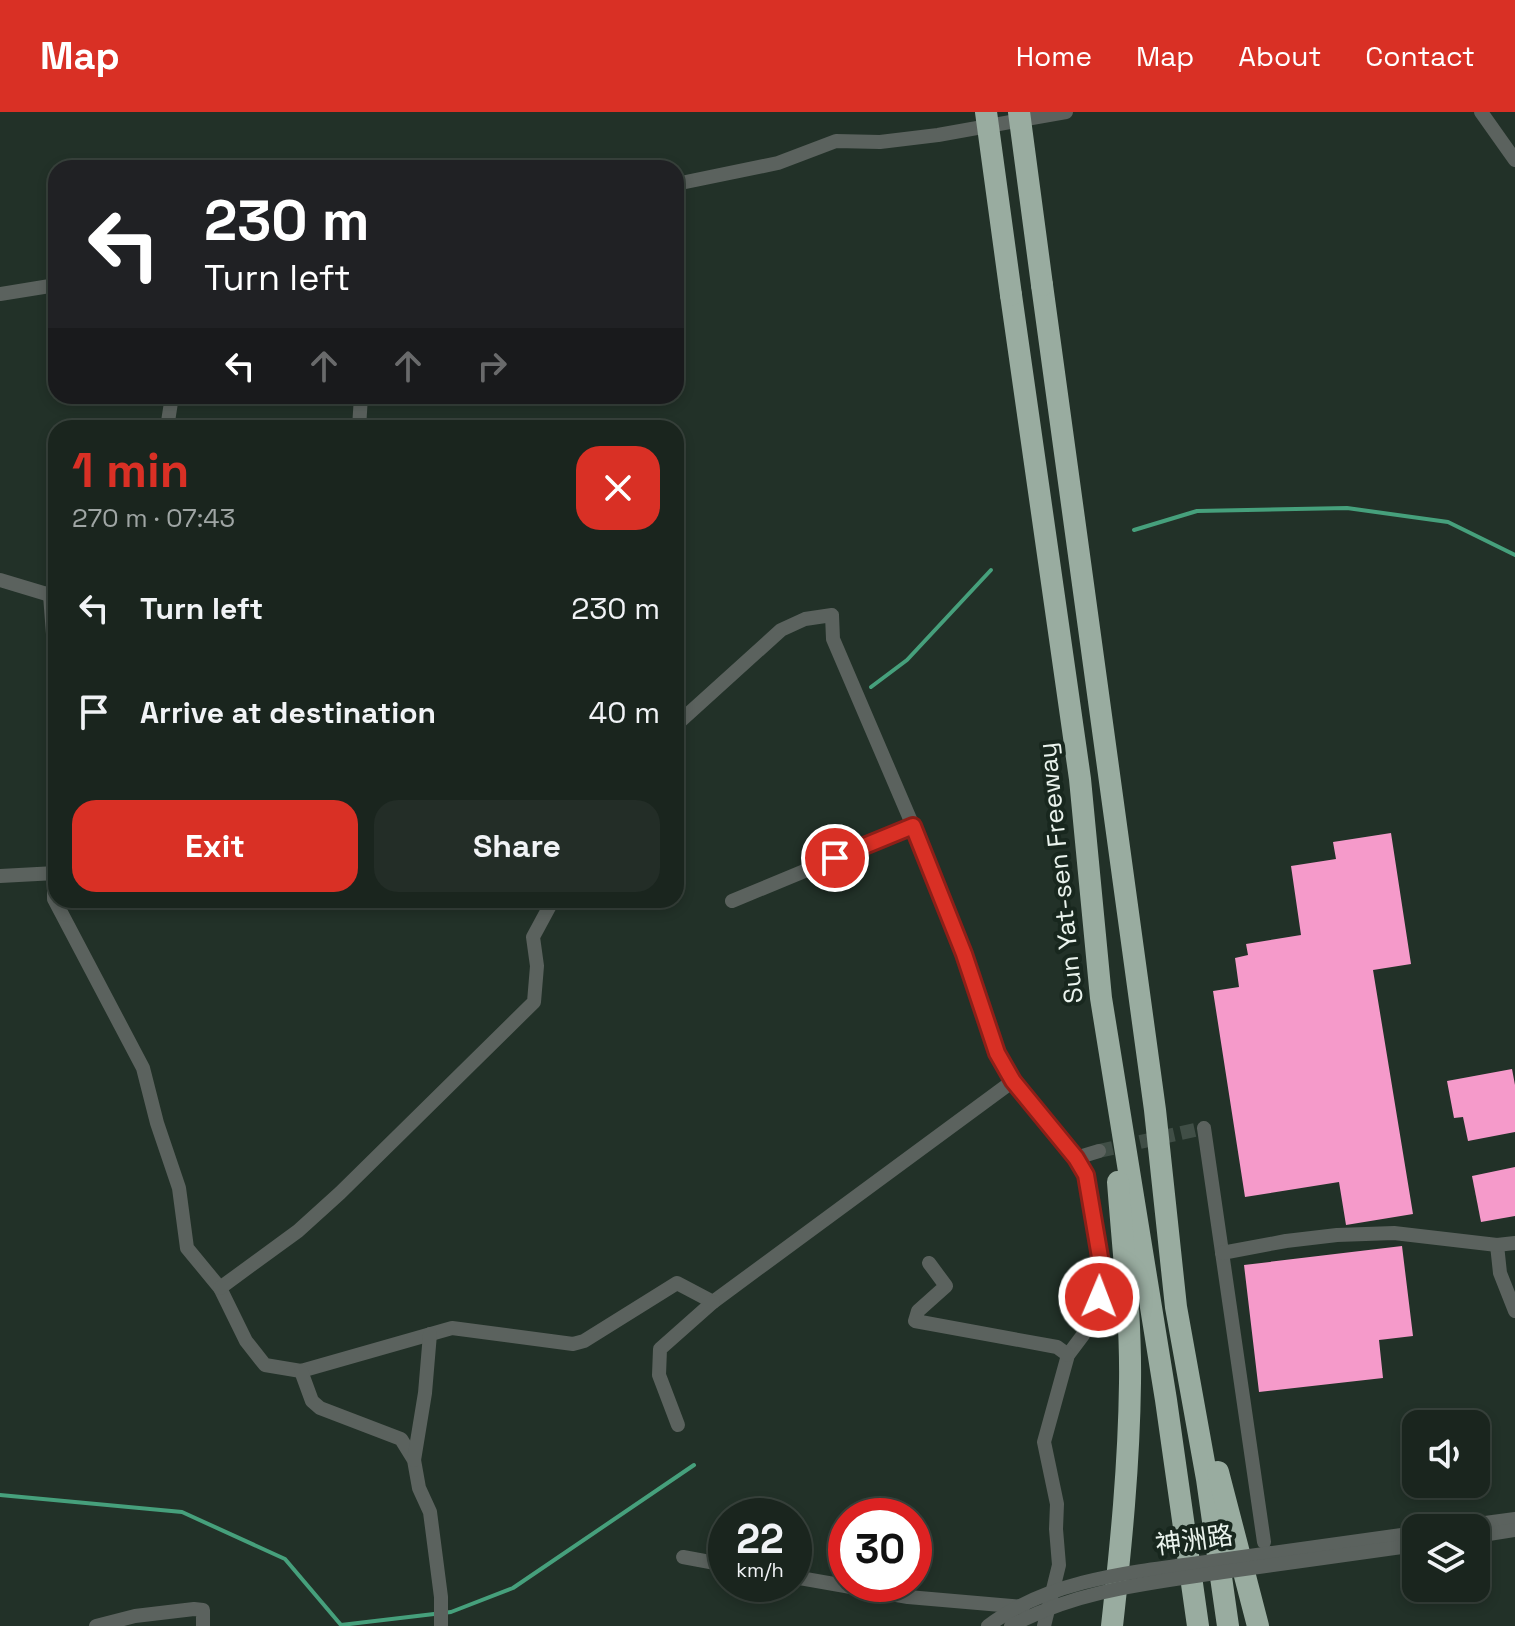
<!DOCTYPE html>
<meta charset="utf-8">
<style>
:root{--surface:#1a251e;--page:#232d27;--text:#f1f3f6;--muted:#9fa5a4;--line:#38423c;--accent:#d93025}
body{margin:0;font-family:"Space Grotesk","Noto Sans TC",sans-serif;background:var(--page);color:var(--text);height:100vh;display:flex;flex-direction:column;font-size:30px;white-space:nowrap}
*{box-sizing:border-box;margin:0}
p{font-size:26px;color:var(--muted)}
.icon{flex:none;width:44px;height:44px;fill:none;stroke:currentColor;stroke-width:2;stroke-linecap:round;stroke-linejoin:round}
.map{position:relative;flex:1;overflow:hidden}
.details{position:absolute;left:48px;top:308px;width:636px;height:488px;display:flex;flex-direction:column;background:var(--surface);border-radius:24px;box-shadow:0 4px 12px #0003,0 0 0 2px var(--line)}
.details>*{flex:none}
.hud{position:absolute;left:48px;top:48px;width:636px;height:244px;border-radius:24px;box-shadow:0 4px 12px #0003,0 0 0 2px var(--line);background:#202124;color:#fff;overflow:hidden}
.controls{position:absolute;left:1402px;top:1298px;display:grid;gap:16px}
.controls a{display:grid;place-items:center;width:88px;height:88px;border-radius:16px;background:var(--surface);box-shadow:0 4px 12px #0003,0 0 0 2px var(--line);font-size:40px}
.speed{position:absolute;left:708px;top:1386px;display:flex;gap:16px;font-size:40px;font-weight:700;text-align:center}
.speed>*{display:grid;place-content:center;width:104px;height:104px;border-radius:50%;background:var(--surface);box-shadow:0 4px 12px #0003,0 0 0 2px var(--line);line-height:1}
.speed small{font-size:20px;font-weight:400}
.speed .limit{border:12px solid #d22;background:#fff;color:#111}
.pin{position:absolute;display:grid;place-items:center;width:68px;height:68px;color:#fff;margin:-34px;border:4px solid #fff;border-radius:50%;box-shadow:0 2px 8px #0007}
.me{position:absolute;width:88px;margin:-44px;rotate:1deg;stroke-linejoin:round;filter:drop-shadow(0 0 6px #0008)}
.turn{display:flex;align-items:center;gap:28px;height:168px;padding:0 24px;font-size:36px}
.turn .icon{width:104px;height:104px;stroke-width:2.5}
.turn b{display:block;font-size:56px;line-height:68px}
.lanes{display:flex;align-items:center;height:76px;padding:0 24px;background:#0003;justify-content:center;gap:40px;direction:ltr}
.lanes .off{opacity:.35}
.round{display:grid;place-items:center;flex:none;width:84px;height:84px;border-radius:24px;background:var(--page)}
.headline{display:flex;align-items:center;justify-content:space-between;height:136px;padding:0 24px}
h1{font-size:48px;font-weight:800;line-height:60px;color:var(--accent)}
.primary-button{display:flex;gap:16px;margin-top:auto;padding:16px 24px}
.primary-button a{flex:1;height:92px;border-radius:24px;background:var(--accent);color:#fff;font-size:32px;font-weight:800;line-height:92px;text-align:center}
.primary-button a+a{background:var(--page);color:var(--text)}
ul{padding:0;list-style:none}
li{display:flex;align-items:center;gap:24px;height:104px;padding:0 24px}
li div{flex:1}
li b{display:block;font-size:30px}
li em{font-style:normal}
header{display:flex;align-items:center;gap:48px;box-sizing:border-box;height:112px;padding:0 40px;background:var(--accent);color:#fff}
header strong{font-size:38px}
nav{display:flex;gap:44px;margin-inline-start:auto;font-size:28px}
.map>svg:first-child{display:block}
</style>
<header>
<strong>Map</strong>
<nav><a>Home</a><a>Map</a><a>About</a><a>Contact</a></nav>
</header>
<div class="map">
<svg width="1515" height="1514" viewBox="0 0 1515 1514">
<rect width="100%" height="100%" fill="#223128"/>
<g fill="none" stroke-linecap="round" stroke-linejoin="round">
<g stroke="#46a07c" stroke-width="4">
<polyline points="1134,418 1197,399 1347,396 1448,410 1515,443"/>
<polyline points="871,575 907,548 991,458"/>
<polyline points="0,1383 182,1400 285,1447 341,1513 451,1500 513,1476 694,1353"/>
</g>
</g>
<g fill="#f59aca">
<polygon points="1391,721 1411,852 1373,858 1413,1102 1346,1113 1339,1070 1245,1085 1213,879 1239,875 1235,846 1248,843 1246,832 1301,823 1291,754 1336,747 1333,730"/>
<polygon points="1512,957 1515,973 1515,1020 1468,1029 1463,1005 1454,1006 1447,969"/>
<polygon points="1515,1055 1515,1104 1481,1110 1472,1064"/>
<polygon points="1402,1134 1413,1224 1379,1228 1383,1266 1259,1280 1244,1153"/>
</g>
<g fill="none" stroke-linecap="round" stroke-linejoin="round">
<polyline stroke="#404e46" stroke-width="14" stroke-dasharray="14 7" stroke-linecap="butt" points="1099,1039 1204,1016"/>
<g stroke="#5b625e" stroke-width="14">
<polyline points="1481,0 1515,48"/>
<polyline points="676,72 778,51 836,29 880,30 938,23 1066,0"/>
<polyline points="0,182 56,173"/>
<polyline points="167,316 172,284"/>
<polyline points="359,316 361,284"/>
<polyline points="56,467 50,483 54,535 54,787 143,956 157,1011 179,1076 187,1136 220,1176 246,1229 265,1253 301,1259 452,1216 573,1232 584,1229 677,1171 713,1190 1013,969"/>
<polyline points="0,468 50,483"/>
<polyline points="676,613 781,518 805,507 832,503 833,527 913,714 964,842 997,941 1013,969 1076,1046 1086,1063 1102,1157 1099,1185 1083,1223 1068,1243 1044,1330 1057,1392 1056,1417 1059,1453 1044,1514"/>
<polyline points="0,764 56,761"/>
<polyline points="732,789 913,714"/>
<polyline points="1204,1016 1264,1430"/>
<polyline points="1076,1046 1099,1039"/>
<polyline points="1497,1133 1500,1161 1515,1199"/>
<polyline points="1222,1141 1286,1129 1337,1123 1394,1121 1497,1133 1515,1131"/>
<polyline points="929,1151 946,1174 918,1199 915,1209 1057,1235 1068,1243"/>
<polyline points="220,1176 298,1119 340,1081 534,890 537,854 533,825 553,788"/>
<polyline points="301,1259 312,1289 320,1296 401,1327 414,1348 419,1376 430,1400 441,1485 441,1514"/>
<polyline points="678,1313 659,1263 660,1237 713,1190"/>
<polyline points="414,1348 425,1281 430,1222"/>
<polyline points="1448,1416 1515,1407"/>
<polyline points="1476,1424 1515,1418"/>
<polyline points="683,1445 726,1453"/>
<polyline points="794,1465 908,1485 1023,1495"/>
<polyline points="96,1514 135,1504 194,1497 203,1498 203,1514"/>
</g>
<g stroke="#99aca0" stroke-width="22">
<polyline points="1042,173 1155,998 1176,1195 1207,1367 1228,1514"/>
<polyline points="1011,183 1080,667 1101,886 1166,1288 1198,1514"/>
<polyline points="1218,1360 1258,1514"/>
<path d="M1112 1514C1121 1433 1129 1353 1130 1271 1131 1204 1123 1137 1118 1070"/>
</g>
<g stroke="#5b625e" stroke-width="14">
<path d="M988 1514C1055 1463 1148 1459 1228 1447 1290 1438 1353 1430 1416 1421"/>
<path d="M1011 1514C1077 1478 1150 1471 1223 1460 1287 1451 1352 1442 1416 1433"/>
</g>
<g stroke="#99aca0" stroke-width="22">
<polyline points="986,0 1011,183"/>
<polyline points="1019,0 1042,173"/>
</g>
</g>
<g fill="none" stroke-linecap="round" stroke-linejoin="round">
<defs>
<polyline id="route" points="835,746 913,714 964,842 997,941 1013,969 1076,1046 1086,1063 1102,1157 1099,1185"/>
</defs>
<use href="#route" stroke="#8d1f18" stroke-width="20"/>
<use href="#route" stroke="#d93025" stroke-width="14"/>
</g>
<g text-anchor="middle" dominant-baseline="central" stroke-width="8" stroke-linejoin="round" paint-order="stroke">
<g font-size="26" fill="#eaf3ed" stroke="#18271e">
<text transform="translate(1060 761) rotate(-96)">Sun Yat-sen Freeway</text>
<text transform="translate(1194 1428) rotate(-8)">神洲路</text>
</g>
</g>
</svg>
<div class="controls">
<a><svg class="icon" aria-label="sound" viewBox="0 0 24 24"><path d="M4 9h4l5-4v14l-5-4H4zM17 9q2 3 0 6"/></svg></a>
<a><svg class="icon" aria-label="layers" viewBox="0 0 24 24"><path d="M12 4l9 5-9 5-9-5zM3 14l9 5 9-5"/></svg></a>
</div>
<div class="speed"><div>22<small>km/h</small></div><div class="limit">30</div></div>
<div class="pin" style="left:835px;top:746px;background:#d93025"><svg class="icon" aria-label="arrive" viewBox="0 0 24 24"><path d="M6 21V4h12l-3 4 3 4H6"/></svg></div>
<svg class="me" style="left:1099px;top:1185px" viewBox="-20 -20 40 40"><circle r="17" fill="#d93025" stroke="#fff" stroke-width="3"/><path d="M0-11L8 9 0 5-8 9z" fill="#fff"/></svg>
<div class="hud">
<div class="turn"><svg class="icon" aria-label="left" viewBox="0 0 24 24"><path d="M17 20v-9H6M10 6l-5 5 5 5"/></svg><div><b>230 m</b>Turn left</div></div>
<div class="lanes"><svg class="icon" aria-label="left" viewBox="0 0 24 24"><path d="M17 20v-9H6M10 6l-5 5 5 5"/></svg><svg class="icon off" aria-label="ahead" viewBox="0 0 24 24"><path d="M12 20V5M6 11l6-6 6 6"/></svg><svg class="icon off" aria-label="ahead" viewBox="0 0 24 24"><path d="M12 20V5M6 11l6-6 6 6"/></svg><svg class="icon off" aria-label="right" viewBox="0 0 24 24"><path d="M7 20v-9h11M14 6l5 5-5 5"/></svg></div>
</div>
<section class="details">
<div class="headline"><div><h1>1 min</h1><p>270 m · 07:43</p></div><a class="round" style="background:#d93025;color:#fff"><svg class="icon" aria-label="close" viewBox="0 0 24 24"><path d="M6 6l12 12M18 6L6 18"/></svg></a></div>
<ul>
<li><svg class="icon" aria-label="left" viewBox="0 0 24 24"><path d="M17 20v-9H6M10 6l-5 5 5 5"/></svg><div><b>Turn left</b></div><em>230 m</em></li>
<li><svg class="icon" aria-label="arrive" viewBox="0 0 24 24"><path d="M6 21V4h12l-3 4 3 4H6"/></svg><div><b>Arrive at destination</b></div><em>40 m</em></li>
</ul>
<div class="primary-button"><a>Exit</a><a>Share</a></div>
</section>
</div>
